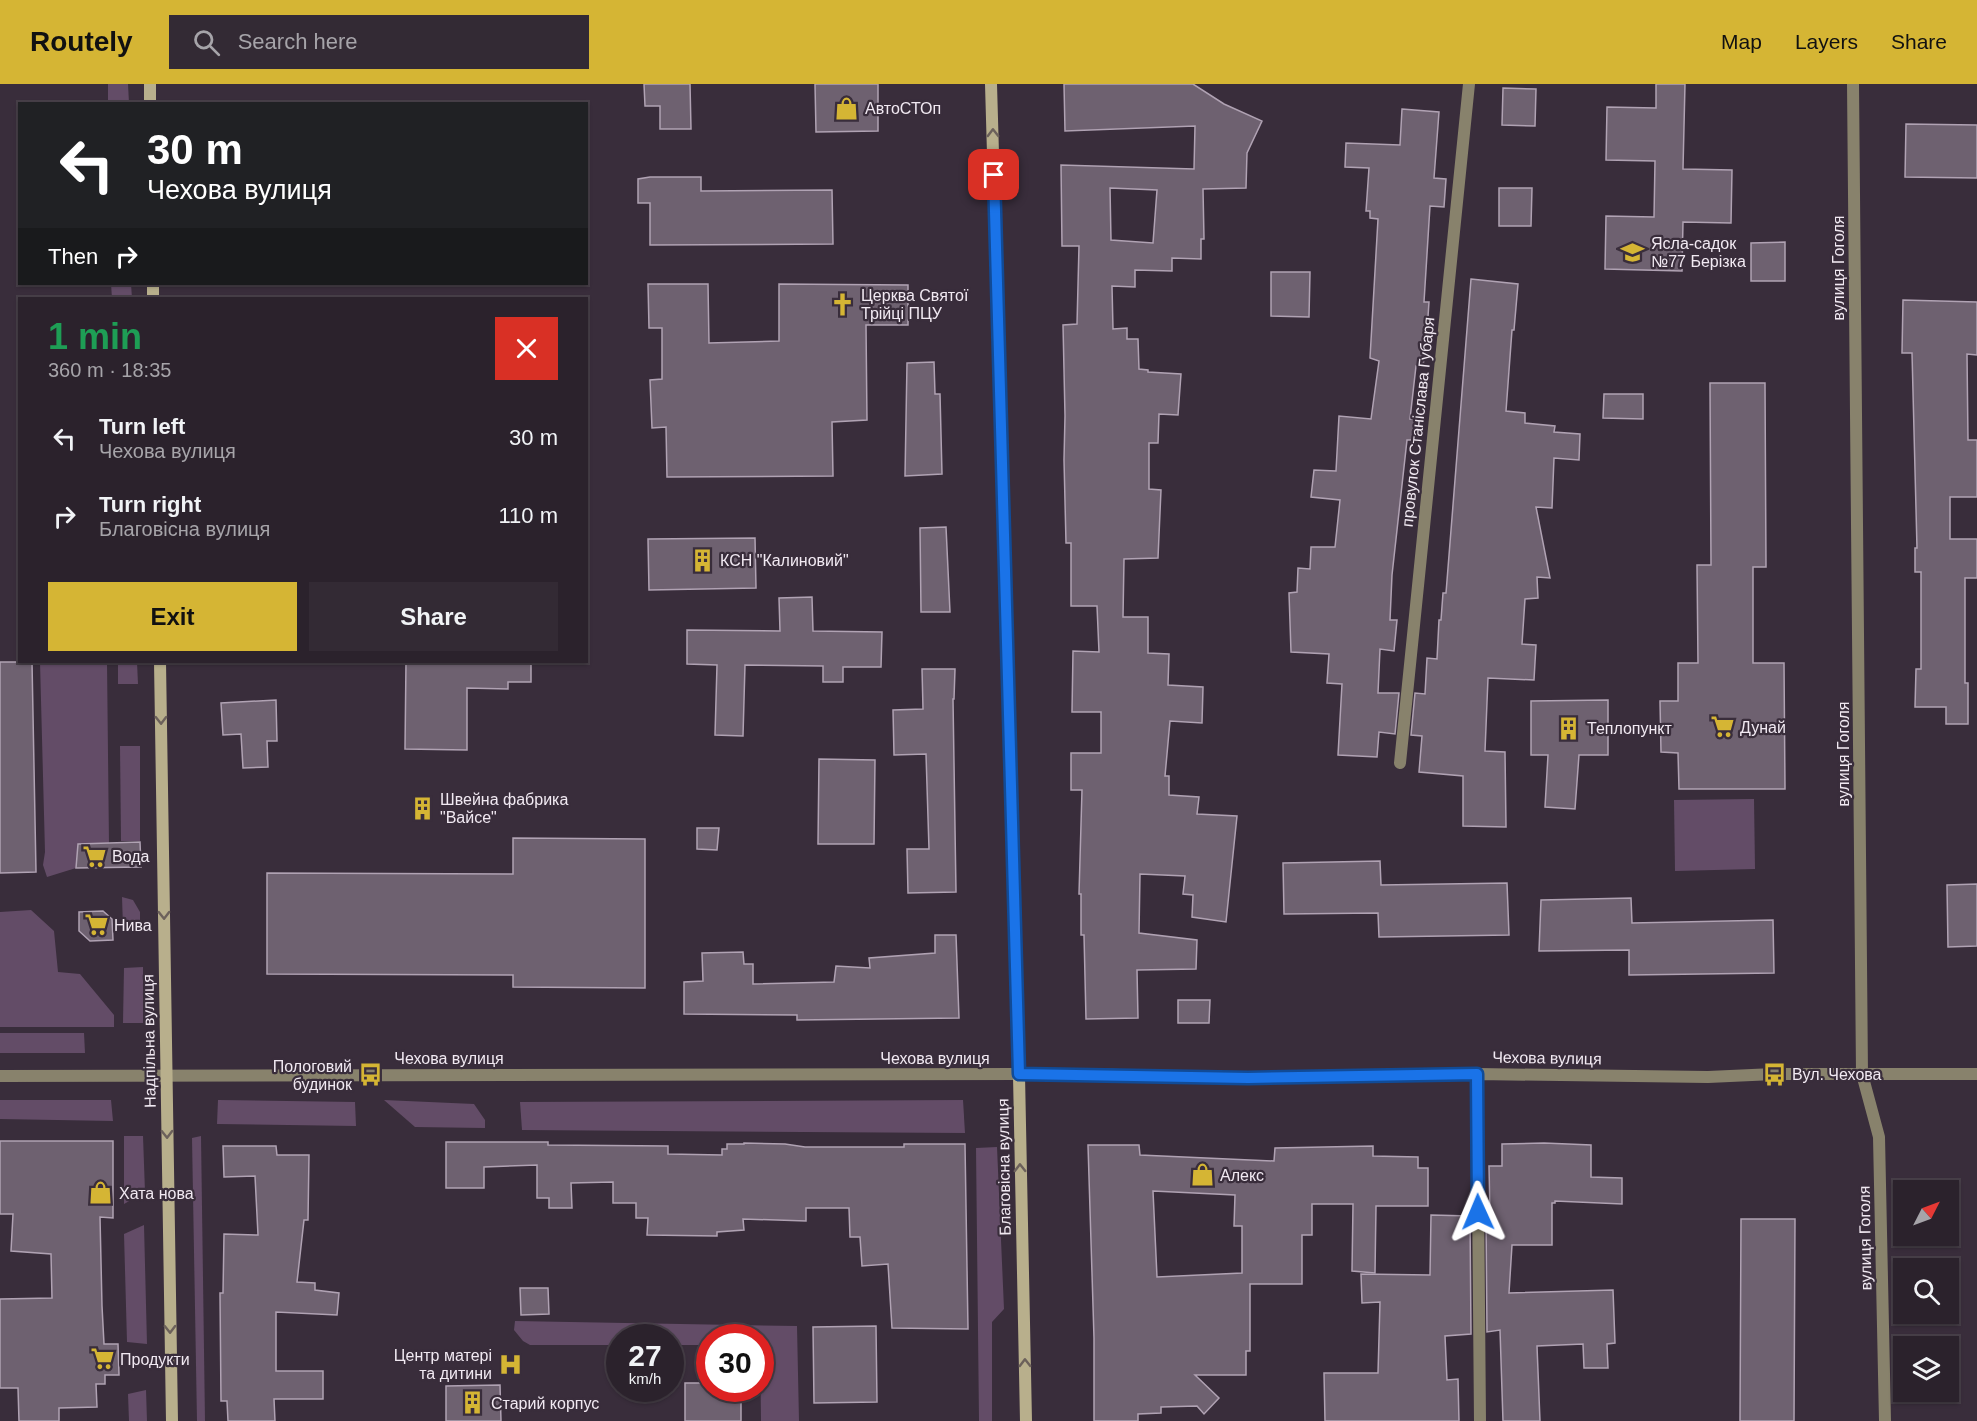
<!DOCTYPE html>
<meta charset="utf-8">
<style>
:root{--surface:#2b222c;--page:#332a34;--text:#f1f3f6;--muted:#a6a4a9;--line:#473f48;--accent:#d5b534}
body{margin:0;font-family:Arial,sans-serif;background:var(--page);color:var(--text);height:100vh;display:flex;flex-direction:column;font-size:22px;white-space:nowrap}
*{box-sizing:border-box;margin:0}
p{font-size:20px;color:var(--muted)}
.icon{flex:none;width:33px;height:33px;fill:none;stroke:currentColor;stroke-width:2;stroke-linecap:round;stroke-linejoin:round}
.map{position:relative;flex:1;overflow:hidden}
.sheet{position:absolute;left:18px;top:213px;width:570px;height:366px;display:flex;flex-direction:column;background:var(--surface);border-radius:0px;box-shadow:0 2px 4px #0004,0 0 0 2px var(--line)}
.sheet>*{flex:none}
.hud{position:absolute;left:18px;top:18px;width:570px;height:183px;border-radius:0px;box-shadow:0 2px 4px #0004,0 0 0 2px var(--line);background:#202124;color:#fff;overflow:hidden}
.needle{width:39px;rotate:48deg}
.tools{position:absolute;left:1893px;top:1096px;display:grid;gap:12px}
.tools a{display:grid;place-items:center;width:66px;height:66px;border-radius:0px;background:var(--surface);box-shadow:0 2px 4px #0004,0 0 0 2px var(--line);font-size:30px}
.speed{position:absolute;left:606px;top:1240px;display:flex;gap:12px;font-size:30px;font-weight:700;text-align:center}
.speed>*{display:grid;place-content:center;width:78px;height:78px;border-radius:50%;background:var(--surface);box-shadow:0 2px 4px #0004,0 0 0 2px var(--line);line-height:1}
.speed small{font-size:15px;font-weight:400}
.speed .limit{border:9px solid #d22;background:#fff;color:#111}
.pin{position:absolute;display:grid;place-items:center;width:51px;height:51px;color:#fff;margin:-26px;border-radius:12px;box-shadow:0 3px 9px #0006}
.me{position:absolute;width:66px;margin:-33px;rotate:359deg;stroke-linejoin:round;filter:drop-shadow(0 0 4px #0008)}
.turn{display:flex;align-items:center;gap:21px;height:126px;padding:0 30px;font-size:27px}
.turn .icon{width:78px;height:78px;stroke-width:2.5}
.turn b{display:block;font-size:42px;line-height:51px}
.then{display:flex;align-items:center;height:57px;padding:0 30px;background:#0003;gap:12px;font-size:22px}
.round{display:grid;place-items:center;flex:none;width:63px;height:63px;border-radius:0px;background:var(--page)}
.head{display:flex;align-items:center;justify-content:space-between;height:102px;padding:0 30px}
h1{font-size:36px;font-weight:800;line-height:45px;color:#1e9e55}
.cta{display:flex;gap:12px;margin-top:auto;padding:12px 30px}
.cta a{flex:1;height:69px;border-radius:0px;background:var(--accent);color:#111;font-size:24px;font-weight:800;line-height:69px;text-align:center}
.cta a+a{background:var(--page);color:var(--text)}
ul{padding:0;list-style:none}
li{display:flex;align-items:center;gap:18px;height:78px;padding:0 30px}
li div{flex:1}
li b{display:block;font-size:22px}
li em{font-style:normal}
header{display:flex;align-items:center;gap:36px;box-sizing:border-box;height:84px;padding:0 30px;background:var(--accent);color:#111}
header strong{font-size:28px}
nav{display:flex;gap:33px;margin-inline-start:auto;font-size:21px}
.search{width:420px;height:54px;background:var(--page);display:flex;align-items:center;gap:15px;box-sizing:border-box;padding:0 21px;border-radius:0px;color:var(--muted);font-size:22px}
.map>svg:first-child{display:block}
</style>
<header>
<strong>Routely</strong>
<div class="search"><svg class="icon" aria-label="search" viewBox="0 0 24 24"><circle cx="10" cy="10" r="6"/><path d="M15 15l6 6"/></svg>Search here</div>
<nav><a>Map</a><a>Layers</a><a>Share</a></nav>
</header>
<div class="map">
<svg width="1977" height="1337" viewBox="0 0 1977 1337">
<rect width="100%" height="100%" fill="#392d3b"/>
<g fill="#634c67">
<polygon points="108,0 128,0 129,19 108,19"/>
<polygon points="111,200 131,200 132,214 112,214"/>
<polygon points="40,578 107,578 109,760 78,760 76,784 47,793 43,781 45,768"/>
<polygon points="118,578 137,578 138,600 118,600"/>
<polygon points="120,662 140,662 140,757 121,757"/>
<polygon points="1754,715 1755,785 1675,787 1674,716"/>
<polygon points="122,813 133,816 140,828 140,843 123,843"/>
<polygon points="31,826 54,847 58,888 80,890 114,931 114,943 0,943 0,828"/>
<polygon points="143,883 143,939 123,939 124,884"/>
<polygon points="0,949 84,949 85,969 0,969"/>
<polygon points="0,1016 111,1016 113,1037 0,1035"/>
<polygon points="218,1016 355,1018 356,1042 217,1040"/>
<polygon points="384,1016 474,1020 485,1036 485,1044 415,1043"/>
<polygon points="963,1016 965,1049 522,1046 520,1018"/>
<polygon points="124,1052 143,1052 145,1108 124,1120"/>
<polygon points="201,1052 205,1337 197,1337 192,1054"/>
<polygon points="997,1063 1004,1225 992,1238 992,1337 979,1337 976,1064"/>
<polygon points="144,1141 147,1260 127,1258 124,1150"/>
<polygon points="515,1237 797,1242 799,1337 761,1337 760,1254 710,1254 709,1261 671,1261 670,1254 620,1254 619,1261 530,1261 523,1257 514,1246"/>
<polygon points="146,1306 147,1337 129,1337 128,1310"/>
</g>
<g fill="#6e6170" stroke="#b0a2b3" stroke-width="1.5" fill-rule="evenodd">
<polygon points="644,0 690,0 691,45 660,45 660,22 645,22"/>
<polygon points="815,0 878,0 878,47 816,48"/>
<path d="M1064 0H1193L1224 20 1262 37 1247 69 1246 104 1203 105 1204 155H1201V175L1172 174V187L1135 186V203L1112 202 1113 245 1127 244V255H1138L1139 285 1148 286V288L1181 290 1178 331 1159 330 1158 359H1149V405L1161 406 1158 474 1124 475 1123 533H1148V569L1169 570 1168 601 1203 603 1202 639 1170 637 1165 692H1169V711L1199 713 1197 730 1237 732 1226 838 1192 833 1193 811 1183 810 1185 792 1140 790 1139 849 1197 856 1196 885 1137 886 1138 934 1086 935 1084 851H1081V810H1079L1082 706H1071V669H1101V628H1072L1073 567 1099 568 1097 522H1071V459H1066L1064 376 1065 332 1063 241 1077 240 1079 162H1062L1061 81 1194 85 1195 42 1065 47ZM1110 104 1157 106 1153 159 1111 156Z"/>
<polygon points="1656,0 1685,0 1683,85 1732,86 1731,139 1683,138 1682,187 1605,185 1606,132 1654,133 1655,77 1606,76 1607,23 1656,24"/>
<polygon points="1503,4 1536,5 1535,42 1502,41"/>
<polygon points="1402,25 1439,28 1434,94 1446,95 1444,123 1430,122 1424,218 1429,218 1427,247 1423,283 1416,282 1410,335 1417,335 1416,356 1407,356 1392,491 1390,536 1397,536 1394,567 1380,565 1378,609 1399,609 1395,650 1379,648 1377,673 1338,671 1342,600 1327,599 1329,570 1291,568 1289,509 1297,508 1298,484 1310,485 1311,463 1335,463 1340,416 1311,413 1314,386 1336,387 1339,332 1371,335 1379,277 1370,274 1378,135 1370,134 1370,127 1366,127 1369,84 1345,83 1346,59 1400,61"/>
<polygon points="1906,40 1977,41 1977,94 1905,93"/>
<polygon points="650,93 701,93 701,107 832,106 833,160 650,161 650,119 638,119 638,95"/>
<polygon points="1499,104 1532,104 1531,142 1499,142"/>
<polygon points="1785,158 1785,197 1751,197 1751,159"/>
<polygon points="1271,188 1310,188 1309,233 1271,232"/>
<polygon points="1471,195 1518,200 1514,246 1512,246 1506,327 1525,329 1525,339 1555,342 1554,348 1580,350 1579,376 1554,374 1552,424 1536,423 1550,494 1537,493 1538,514 1525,515 1522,560 1536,561 1534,596 1488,594 1485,667 1505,668 1506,743 1463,742 1463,692 1419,688 1422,652 1411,651 1415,609 1425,610 1427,574 1437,575 1439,536 1441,536 1443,509 1446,509"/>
<polygon points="648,200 708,200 709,259 779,257 779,200 908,201 908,241 866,241 867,336 832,338 833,392 667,393 666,343 652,344 650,296 662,295 662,244 649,244"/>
<polygon points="1903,216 1977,218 1977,271 1967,270 1968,356 1977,356 1977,413 1950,413 1950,455 1977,455 1977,494 1965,494 1965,599 1968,599 1968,640 1946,640 1946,623 1915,623 1916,585 1921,585 1921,488 1915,488 1915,464 1917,464 1912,269 1902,269"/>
<polygon points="934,278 935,310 940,310 942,390 905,392 907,279"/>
<polygon points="1710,299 1765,299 1766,483 1753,483 1753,579 1784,579 1785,705 1679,705 1678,669 1661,668 1660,617 1678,617 1678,579 1698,579 1697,481 1711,481"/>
<polygon points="1604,310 1643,310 1643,335 1603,334"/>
<polygon points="946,443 950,528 921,528 920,444"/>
<polygon points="755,454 756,504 649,506 648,455"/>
<polygon points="812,513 813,547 882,548 881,583 843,583 843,598 823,598 823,582 745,581 743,652 715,651 717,581 687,580 687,546 780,547 779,514"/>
<polygon points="0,578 32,578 36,788 0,789"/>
<polygon points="406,578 531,578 531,598 508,598 508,605 467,604 467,666 405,665"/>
<polygon points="922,585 955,585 954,615 953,615 956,808 908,809 907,765 929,765 926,670 894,671 893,626 923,625"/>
<polygon points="276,616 277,657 267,657 268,683 243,684 241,650 223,651 221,619"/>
<polygon points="1608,616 1608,671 1579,671 1575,725 1545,723 1548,671 1531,671 1531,617"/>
<polygon points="819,675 875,676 874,760 818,760"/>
<polygon points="697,744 719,744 717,766 697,765"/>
<polygon points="513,754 645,755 645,904 513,903 513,891 267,890 267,789 513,790"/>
<polygon points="140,758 141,783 76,784 78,760"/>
<polygon points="1380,777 1381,801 1507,799 1509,851 1379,853 1378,829 1284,830 1283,779"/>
<polygon points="1977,800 1977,862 1948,863 1947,801"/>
<polygon points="1631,814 1632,839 1773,836 1774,889 1629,891 1629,866 1539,867 1541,816"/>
<polygon points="103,827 112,835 113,856 90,857 79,847 79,828"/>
<polygon points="935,851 956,851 959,934 797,936 797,931 684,930 684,898 703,897 702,869 743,868 744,880 753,880 753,900 834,898 836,882 870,884 869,874 935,869"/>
<polygon points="1178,916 1210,916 1209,939 1178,939"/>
<polygon points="0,1057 113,1057 113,1134 100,1133 102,1222 104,1260 118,1260 119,1291 105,1291 105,1300 96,1300 97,1323 59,1324 59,1337 19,1337 18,1304 0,1304 0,1215 52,1214 51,1170 11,1167 13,1130 0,1130"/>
<polygon points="446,1058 548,1058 548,1061 668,1062 668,1070 722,1071 722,1065 727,1065 727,1060 744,1060 744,1059 785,1060 805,1063 904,1063 904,1060 965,1060 968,1245 892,1244 888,1180 862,1182 860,1153 850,1153 849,1124 806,1124 806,1137 743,1135 744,1146 717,1148 717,1152 647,1151 648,1134 636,1134 636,1119 613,1119 613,1098 571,1099 572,1124 549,1124 549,1114 537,1114 537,1081 484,1083 484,1104 446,1104"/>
<polygon points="1544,1059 1591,1061 1591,1093 1622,1094 1622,1120 1555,1117 1555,1119 1552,1119 1552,1161 1512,1161 1509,1209 1613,1206 1615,1259 1607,1260 1608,1284 1584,1284 1583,1260 1537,1262 1540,1337 1503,1337 1500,1246 1487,1248 1486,1132 1490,1129 1489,1082 1502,1082 1502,1060"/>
<path d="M1088 1061H1139L1140 1071 1274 1077 1275 1064 1373 1062V1072L1418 1073V1084H1428V1122H1376L1375 1189 1352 1187 1353 1120H1312V1151H1302V1200H1250V1267H1246V1291H1195L1219 1314 1204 1330 1197 1322 1161 1323V1329L1138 1330V1337H1094V1254ZM1153 1107 1235 1111 1234 1142H1242V1189L1157 1193Z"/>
<polygon points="223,1062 276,1062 277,1071 309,1071 308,1136 304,1136 297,1198 315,1199 315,1206 339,1209 337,1231 276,1228 276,1287 323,1287 323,1315 274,1315 275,1337 228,1337 227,1317 221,1317 220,1209 223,1209 224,1150 258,1151 255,1092 224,1093"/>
<polygon points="1431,1131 1470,1132 1471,1250 1445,1252 1447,1296 1458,1295 1459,1337 1325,1337 1324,1289 1378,1289 1380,1218 1362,1219 1361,1190 1430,1191"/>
<polygon points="1741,1135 1795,1135 1794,1337 1740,1337"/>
<polygon points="520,1204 548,1204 549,1230 521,1231"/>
<polygon points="876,1242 877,1318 814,1319 813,1243"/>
<polygon points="685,1299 710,1299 710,1305 741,1305 741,1337 685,1337"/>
<polygon points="500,1301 501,1337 446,1337 446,1302"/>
</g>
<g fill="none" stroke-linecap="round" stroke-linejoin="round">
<g stroke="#88826c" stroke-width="12">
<polyline points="1853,0 1862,990 1879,1053 1885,1337"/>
<polyline points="1400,679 1469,0"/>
<polyline points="1477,990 1480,1337"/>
</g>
<polyline stroke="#88826c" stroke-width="12" points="0,992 1078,990 1248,994 1477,990 1708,993 1774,990 1977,990"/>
<g stroke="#b8af8c" stroke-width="12">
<polyline points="150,0 150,20"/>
<polyline points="991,0 1018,942 1026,1337"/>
<polyline points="153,200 153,214"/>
<polyline points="160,578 172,1337"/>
</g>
</g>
<defs><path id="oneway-chevron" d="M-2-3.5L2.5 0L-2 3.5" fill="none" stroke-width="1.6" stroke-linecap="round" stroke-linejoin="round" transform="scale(1.5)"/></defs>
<g stroke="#6c615b">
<use href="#oneway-chevron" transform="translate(993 49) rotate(-91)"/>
<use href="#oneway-chevron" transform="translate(161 636) rotate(89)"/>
<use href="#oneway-chevron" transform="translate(164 831) rotate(89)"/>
<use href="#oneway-chevron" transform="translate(167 1050) rotate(89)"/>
<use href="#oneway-chevron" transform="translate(1020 1084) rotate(-91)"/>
<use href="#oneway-chevron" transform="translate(170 1245) rotate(89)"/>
<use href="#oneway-chevron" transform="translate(1025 1279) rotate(-91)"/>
</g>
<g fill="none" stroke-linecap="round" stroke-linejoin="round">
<defs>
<polyline id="route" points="994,91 1019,990 1248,994 1477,990 1478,1128"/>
</defs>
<use href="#route" stroke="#114b97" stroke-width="15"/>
<use href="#route" stroke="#1a73e8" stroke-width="10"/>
</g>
<defs>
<symbol id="shop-bare" viewBox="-9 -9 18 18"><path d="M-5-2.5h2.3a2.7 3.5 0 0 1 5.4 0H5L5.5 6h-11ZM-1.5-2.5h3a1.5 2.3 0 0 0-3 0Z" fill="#d5b534" stroke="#392d3b" stroke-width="2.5" paint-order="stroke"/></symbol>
<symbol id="school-bare" viewBox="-9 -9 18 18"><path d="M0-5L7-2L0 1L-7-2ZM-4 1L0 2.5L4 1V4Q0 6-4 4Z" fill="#d5b534" stroke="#392d3b" stroke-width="2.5" paint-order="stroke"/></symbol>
<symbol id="church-bare" viewBox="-9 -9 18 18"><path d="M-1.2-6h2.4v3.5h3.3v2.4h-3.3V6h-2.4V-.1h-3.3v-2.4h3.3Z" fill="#d5b534" stroke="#392d3b" stroke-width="2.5" paint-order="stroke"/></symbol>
<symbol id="building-bare" viewBox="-9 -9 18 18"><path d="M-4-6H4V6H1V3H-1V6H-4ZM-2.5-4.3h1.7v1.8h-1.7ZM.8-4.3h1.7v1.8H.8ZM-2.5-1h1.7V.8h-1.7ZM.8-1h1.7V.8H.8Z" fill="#d5b534" stroke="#392d3b" stroke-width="2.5" paint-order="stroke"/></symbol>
<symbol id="supermarket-bare" viewBox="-9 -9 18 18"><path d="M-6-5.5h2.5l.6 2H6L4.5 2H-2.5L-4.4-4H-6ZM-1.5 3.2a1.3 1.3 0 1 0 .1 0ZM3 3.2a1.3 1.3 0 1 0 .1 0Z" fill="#d5b534" stroke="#392d3b" stroke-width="2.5" paint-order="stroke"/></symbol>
<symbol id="bus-bare" viewBox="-9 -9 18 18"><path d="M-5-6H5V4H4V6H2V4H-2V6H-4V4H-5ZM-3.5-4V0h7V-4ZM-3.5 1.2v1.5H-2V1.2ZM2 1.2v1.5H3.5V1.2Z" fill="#d5b534" stroke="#392d3b" stroke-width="2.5" paint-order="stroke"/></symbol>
<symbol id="hospital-bare" viewBox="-9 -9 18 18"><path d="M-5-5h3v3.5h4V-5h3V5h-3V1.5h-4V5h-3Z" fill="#d5b534" stroke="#392d3b" stroke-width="2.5" paint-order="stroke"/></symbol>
</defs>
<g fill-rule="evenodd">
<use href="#shop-bare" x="830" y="8" width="33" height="33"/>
<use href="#school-bare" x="1616" y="152" width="33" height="33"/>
<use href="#church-bare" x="826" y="204" width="33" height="33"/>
<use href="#building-bare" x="686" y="460" width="33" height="33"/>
<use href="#supermarket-bare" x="1706" y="626" width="33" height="33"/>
<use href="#building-bare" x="1552" y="628" width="33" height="33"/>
<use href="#building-bare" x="406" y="708" width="33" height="33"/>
<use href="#supermarket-bare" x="78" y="756" width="33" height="33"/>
<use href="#supermarket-bare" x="80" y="824" width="33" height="33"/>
<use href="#bus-bare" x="1758" y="974" width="33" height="33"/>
<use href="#bus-bare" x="354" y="974" width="33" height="33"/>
<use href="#shop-bare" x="1186" y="1074" width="33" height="33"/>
<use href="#shop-bare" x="84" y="1092" width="33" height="33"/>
<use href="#supermarket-bare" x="86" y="1258" width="33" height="33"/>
<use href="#hospital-bare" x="494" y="1264" width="33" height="33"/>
<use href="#building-bare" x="456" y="1302" width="33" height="33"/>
</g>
<g text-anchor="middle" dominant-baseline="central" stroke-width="4.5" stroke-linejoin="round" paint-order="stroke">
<g font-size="16" fill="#f1e9f2" stroke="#392d3b" text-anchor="start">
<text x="865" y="24">АвтоСТОп</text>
<text x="1651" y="159">Ясла-садок<tspan x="1651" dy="18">№77 Берізка</tspan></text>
<text x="861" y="211">Церква Святої<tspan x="861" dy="18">Трійці ПЦУ</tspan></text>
<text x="720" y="476">КСН "Калиновий"</text>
<text x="1740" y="643">Дунай</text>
<text x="1587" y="644">Теплопункт</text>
<text x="440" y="715">Швейна фабрика<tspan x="440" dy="18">"Вайсе"</tspan></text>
<text x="112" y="772">Вода</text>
<text x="114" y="841">Нива</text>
<text x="352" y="982" text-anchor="end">Пологовий<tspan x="352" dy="18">будинок</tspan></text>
<text x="1792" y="990">Вул. Чехова</text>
<text x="1220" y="1091">Алекс</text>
<text x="119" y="1109">Хата нова</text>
<text x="492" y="1271" text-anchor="end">Центр матері<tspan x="492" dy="18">та дитини</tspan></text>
<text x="120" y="1275">Продукти</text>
<text x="491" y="1319">Старий корпус</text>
</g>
<g font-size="16" fill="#f1e9f2" stroke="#392d3b">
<text transform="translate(1838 184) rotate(-90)">вулиця Гоголя</text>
<text transform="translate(1418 338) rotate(-84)">провулок Станіслава Губаря</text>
<text transform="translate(1843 670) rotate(-90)">вулиця Гоголя</text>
<text transform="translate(149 957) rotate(-91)">Надпільна вулиця</text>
<text x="449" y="974">Чехова вулиця</text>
<text x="935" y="974">Чехова вулиця</text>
<text transform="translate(1547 974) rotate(1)">Чехова вулиця</text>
<text transform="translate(1004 1083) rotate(-91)">Благовісна вулиця</text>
<text transform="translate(1865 1154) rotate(-91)">вулиця Гоголя</text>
</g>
</g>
</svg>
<div class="tools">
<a><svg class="needle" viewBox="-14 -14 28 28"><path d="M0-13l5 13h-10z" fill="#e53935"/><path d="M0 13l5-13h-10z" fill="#a6a4a9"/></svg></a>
<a><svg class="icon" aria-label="search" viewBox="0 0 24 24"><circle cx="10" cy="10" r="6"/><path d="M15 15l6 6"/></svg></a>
<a><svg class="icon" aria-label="layers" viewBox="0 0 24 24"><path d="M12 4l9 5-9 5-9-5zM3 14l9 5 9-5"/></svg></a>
</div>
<div class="speed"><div>27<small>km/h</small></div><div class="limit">30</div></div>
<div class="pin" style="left:994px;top:91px;background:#d93025"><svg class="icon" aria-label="arrive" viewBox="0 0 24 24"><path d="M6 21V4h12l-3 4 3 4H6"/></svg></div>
<svg class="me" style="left:1478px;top:1128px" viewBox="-20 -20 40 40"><path d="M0-17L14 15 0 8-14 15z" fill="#1a73e8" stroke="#fff" stroke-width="4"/></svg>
<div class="hud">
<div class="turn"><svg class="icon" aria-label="left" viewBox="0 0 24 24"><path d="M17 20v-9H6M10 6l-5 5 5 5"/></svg><div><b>30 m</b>Чехова вулиця</div></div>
<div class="then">Then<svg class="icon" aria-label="right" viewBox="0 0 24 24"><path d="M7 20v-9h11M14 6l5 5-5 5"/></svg></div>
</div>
<section class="sheet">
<div class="head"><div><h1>1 min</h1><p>360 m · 18:35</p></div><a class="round" style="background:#d93025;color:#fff"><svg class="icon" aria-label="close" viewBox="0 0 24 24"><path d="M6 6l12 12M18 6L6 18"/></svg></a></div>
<ul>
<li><svg class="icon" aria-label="left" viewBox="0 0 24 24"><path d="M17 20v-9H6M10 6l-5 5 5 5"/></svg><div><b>Turn left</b><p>Чехова вулиця</p></div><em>30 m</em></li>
<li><svg class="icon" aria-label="right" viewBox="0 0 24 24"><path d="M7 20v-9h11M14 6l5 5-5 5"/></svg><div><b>Turn right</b><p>Благовісна вулиця</p></div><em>110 m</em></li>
</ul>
<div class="cta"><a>Exit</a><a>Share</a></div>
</section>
</div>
